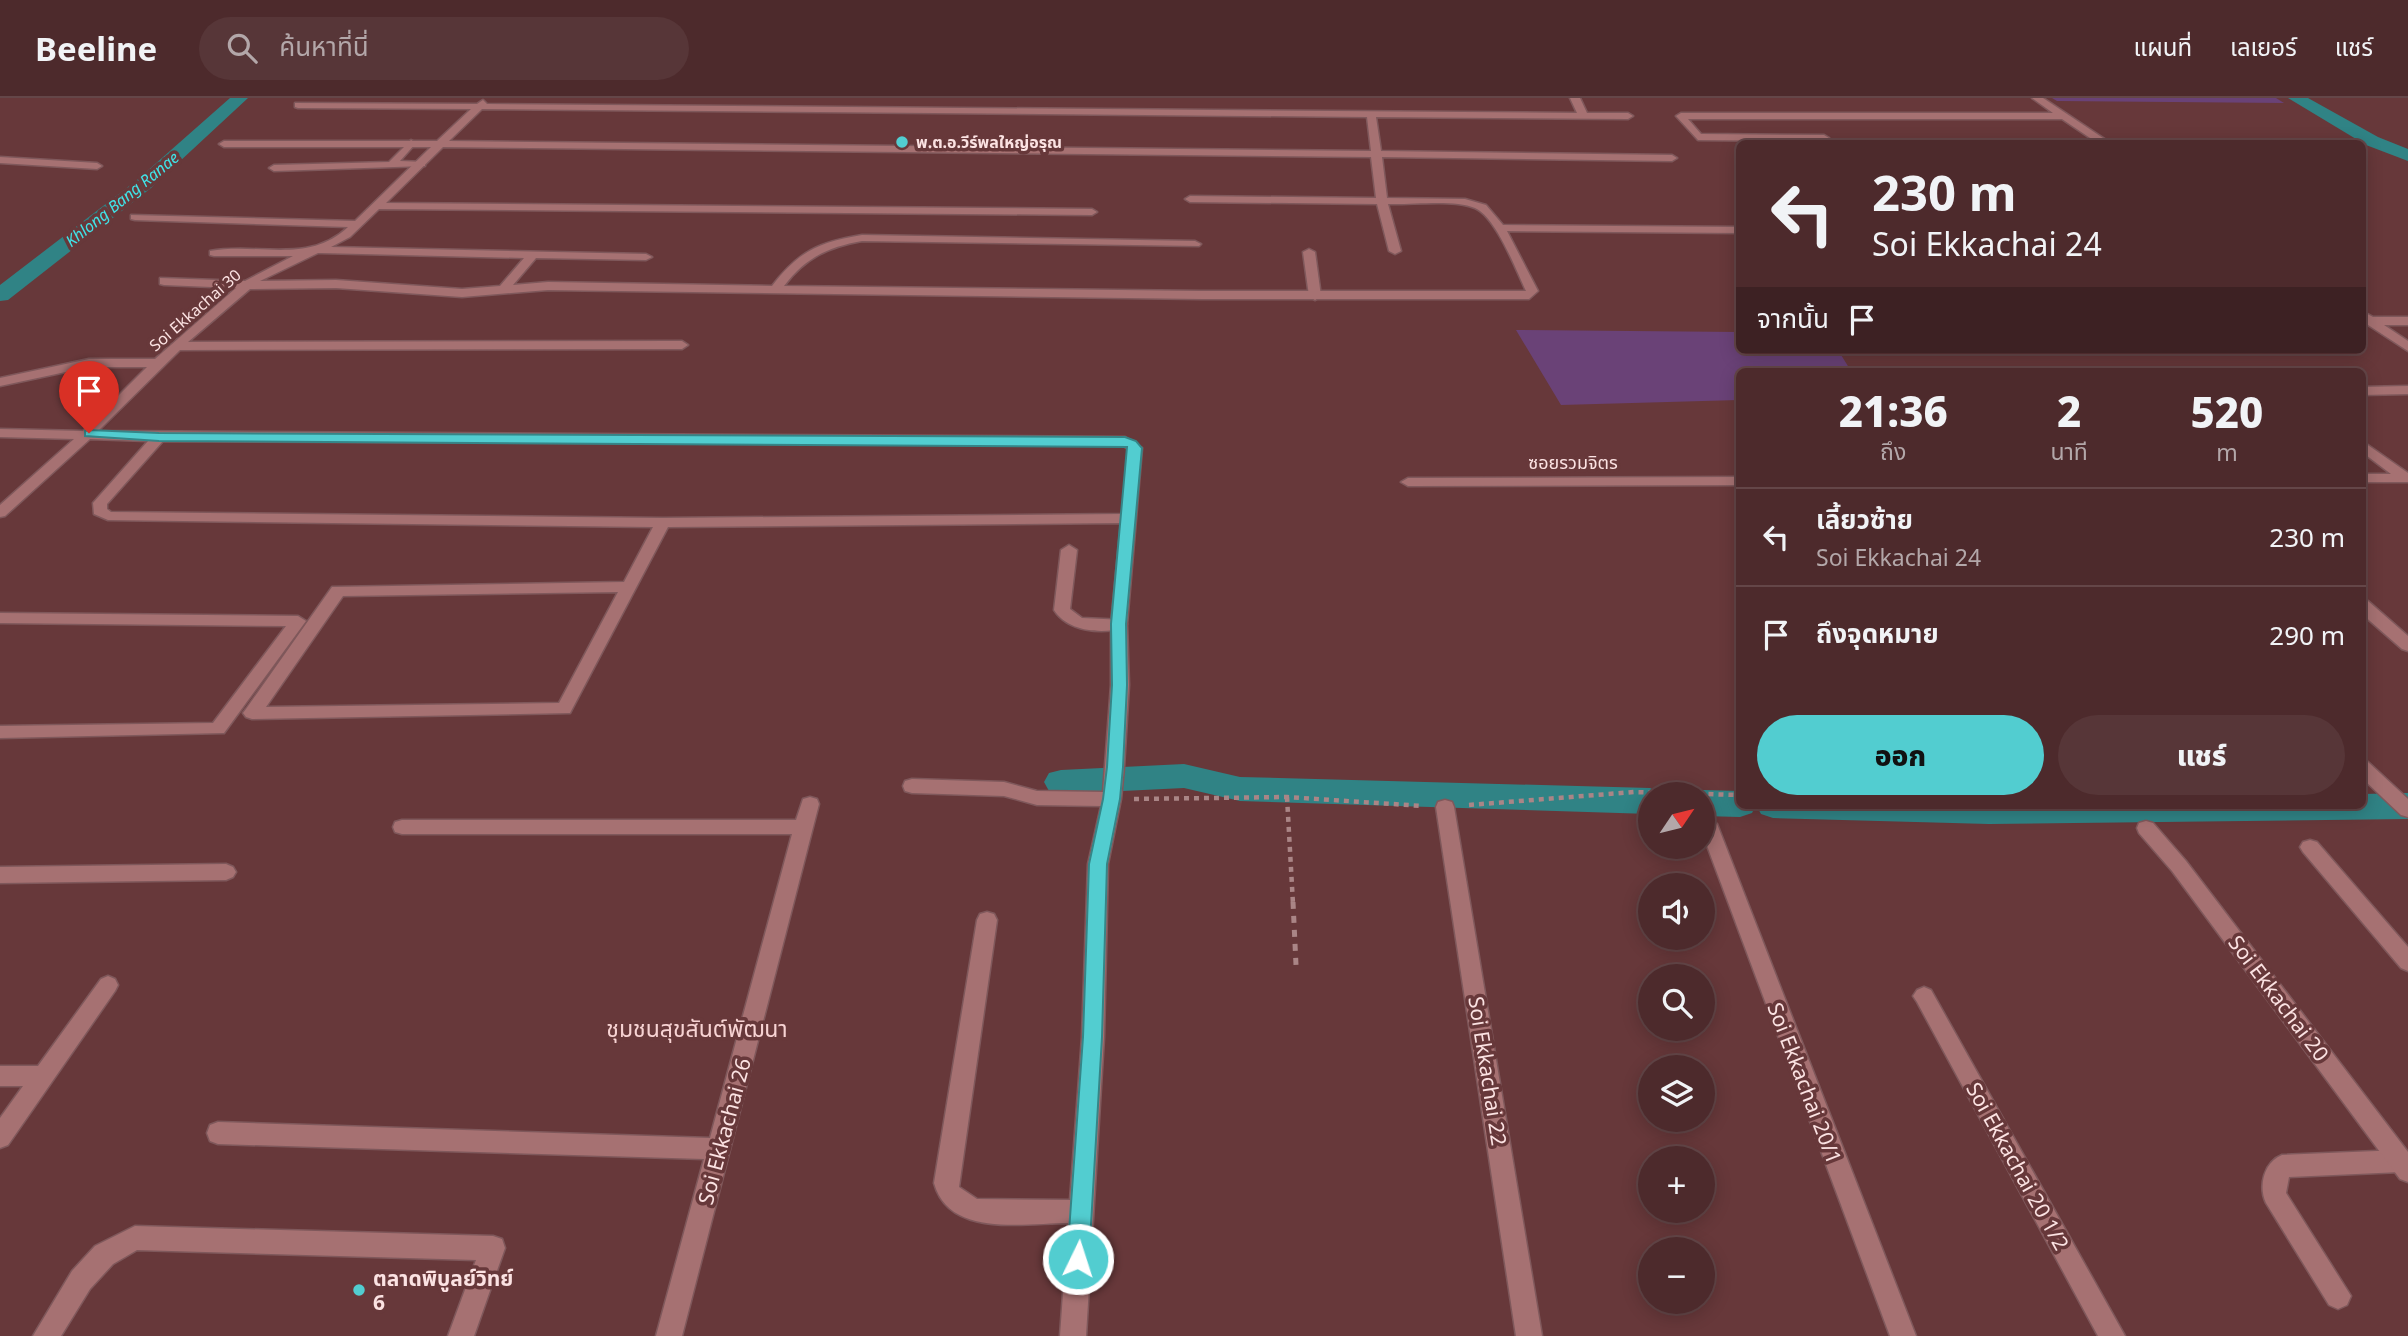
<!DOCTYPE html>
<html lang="th">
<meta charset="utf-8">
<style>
:root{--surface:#4d2a2c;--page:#573638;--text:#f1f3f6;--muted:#b3a7a9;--line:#644648;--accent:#52cdd0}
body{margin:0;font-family:"Noto Sans","Noto Sans Thai",sans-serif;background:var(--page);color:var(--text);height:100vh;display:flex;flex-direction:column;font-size:26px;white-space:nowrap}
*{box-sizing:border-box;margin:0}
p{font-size:23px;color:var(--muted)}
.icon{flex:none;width:38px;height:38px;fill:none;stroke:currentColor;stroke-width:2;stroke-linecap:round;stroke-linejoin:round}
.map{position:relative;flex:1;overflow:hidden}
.drawer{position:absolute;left:1736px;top:270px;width:630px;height:441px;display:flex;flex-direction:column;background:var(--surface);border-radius:10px;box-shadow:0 4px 18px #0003,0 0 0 2px var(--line)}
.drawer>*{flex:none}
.top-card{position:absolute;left:1736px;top:42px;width:630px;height:214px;border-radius:10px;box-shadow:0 4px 18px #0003,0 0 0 2px var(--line);background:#4d2a2c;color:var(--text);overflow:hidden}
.needle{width:46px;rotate:55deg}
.buttons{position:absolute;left:1638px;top:684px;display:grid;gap:14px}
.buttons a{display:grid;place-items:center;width:77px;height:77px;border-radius:50%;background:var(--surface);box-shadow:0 4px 18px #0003,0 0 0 2px var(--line);font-size:35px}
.pin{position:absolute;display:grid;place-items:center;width:60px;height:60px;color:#fff;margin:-72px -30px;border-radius:50% 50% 50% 0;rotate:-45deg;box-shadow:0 0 7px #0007}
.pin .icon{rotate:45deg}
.me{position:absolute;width:77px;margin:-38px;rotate:4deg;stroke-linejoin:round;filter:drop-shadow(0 0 5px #0008)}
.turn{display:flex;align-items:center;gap:24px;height:147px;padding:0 21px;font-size:32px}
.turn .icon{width:91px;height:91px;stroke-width:2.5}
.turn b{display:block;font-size:49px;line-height:60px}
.then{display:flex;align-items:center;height:66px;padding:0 21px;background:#0003;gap:14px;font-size:26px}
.eta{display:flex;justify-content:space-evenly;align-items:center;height:119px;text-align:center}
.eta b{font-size:42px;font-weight:800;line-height:49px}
.cta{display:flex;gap:14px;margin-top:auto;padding:14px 21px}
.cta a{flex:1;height:80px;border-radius:42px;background:var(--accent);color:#111;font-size:28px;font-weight:800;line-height:80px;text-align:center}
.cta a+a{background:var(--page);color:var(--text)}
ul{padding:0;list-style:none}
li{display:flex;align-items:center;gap:21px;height:98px;padding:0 21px;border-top:2px solid var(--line)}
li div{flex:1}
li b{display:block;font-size:26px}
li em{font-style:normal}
header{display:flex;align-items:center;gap:42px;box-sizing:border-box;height:98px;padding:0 35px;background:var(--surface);border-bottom:2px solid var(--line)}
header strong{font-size:33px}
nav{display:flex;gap:38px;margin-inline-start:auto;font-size:24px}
.search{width:490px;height:63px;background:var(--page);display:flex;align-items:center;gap:18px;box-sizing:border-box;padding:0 24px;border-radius:38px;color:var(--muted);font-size:26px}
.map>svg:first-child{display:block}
</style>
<header>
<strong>Beeline</strong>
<div class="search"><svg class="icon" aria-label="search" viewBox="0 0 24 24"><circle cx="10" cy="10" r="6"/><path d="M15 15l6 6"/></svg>ค้นหาที่นี่</div>
<nav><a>แผนที่</a><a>เลเยอร์</a><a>แชร์</a></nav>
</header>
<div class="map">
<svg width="2408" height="1238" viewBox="0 0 2408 1238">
<rect width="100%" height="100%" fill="#67383a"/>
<g fill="#6a4277">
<polygon points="2052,0 2276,0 2284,5 2057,3"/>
<polygon points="1516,232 1739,234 1740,252 1838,252 1851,273 1740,273 1739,302 1561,307"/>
</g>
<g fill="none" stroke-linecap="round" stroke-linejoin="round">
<g fill="#308385" fill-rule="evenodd">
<polygon points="230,0 248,0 151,90 8,202 0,203 0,187 137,82"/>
<polygon points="2288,0 2308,0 2378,39 2408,51 2408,63 2366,47"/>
<polygon points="1184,666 1240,679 1650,690 1663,696 1650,696 1650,716 1240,703 1184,690 1061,696 1049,693 1044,684 1049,675 1061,672"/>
<polygon points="1703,692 1740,693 1740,707 2362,707 2362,696 2408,695 2408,721 1989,726 1773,720 1761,716 1756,707 1752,715 1740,719 1703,718 1703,696 1691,696"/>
</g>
<defs>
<g id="lane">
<polygon points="411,42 416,45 400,63 425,64 425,68 274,73 269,70 274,67 389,64"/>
<polygon points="1309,151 1315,154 1321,198 1315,202 1309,198 1303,154"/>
<path d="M1069 447 1077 452 1070 511 1082 520 1125 522 1127 526 1125 530C1101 536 1068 534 1054 512L1061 452Z"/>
<path d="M2401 1052 2408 1055V1071L2401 1074 2289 1079 2286 1095 2351 1198 2347 1207 2338 1211 2329 1207 2266 1105C2258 1088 2264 1064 2282 1057Z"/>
<polygon points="135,1128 493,1138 502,1141 505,1150 474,1238 448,1238 476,1162 137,1152 113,1166 90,1191 61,1238 33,1238 72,1173 95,1148"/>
</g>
<g id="street">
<path d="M1570 0H1580L1587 15H1628L1633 18 1628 21 1376 19 1381 53 1672 57 1677 60 1672 63 1382 59 1387 100 1465 101 1486 107 1503 127 1740 129V135L1507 133 1538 193 1529 201H1201L548 192 462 199 336 190 250 191 188 244 682 243 688 247 682 251 180 252 98 333 1125 339 1142 350 1127 526 1129 587 1124 669 1121 701 1108 766 1104 939 1086 1238H1060L1068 1125C1024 1125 949 1140 934 1085L977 822 980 816 987 814 994 816 997 822 959 1089 977 1101 1070 1102 1082 939 1088 766 1101 708 1037 707 1004 698 912 695 905 693 903 688 905 683 912 681 1004 684 1037 693 1103 694 1111 587V526L1121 425 668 429 570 615 252 621 246 619 243 615 246 611 332 489 624 484 653 429 108 422 94 416 93 405 148 343 90 341 5 418 0 419V407L74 341 0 339V331L83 333 147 269H89L0 288V280L89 261H155L236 190 164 187 160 186V180L245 183 293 158H214L210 157V153C257 144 308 167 348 129L135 122 131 121V117L355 123 431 49H224L219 46 224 43H437L471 11 298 10 295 9V5L477 6 483 2 487 6 1577 15ZM482 11 1367 19 1371 53 449 43ZM443 49 1371 59 1376 100 1190 98 1185 101 1190 104 1377 106 1389 153 1395 156 1401 153 1388 106C1412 107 1454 101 1475 110 1496 119 1516 172 1526 193H1201L784 188C805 160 828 149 862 143L1199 148 1201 146 1195 143 862 137C819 144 799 153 772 188L548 184 513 187 536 160 646 162 652 159 646 156 331 149 350 139 379 111 1092 117 1097 114 1092 111 386 105ZM318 155H321L524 160 500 188 462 191 336 182 260 183ZM163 343 1122 347 1128 351 1122 416 663 420 111 414 107 411V406ZM618 494 559 605 266 609 343 498Z"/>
<polygon points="2032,0 2043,0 2112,46 2099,46 2062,21 1688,21 1701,36 1824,37 1829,40 1824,43 1698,42 1676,18 1681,15 2053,15"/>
<polygon points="0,59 97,65 102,68 97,71 0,65"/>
<polygon points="2362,213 2373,219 2408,219 2408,227 2384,227 2408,243 2408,253 2362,223"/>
<polygon points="2408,288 2408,296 2362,297 2362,289"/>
<polygon points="2362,343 2408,375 2408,384 2362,384 2362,376 2391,376 2362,354"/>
<polygon points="1740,379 1740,387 1408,388 1401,384 1408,380"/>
<polygon points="2362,502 2368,503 2408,538 2408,553 2402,551 2362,516"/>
<polygon points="0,515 298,518 306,523 224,635 0,640 0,628 213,625 286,528 0,525"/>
<polygon points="2362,662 2368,664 2408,701 2408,719 2401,717 2362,680"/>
<polygon points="810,699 817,701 819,706 682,1238 656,1238 704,1061 218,1046 210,1043 207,1035 210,1027 218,1024 710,1040 792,736 402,736 395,734 393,729 395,724 402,722 796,722 803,701"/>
<polygon points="1445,702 1452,704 1454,709 1542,1238 1516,1238 1436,709 1438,704"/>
<polygon points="2146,723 2153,725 2186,763 2408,1054 2408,1084 2400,1081 2172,773 2139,735 2137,730 2139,725"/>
<polygon points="1710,724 1717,726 1719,731 1916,1238 1890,1238 1703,737 1703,726"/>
<polygon points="2310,742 2317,744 2408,849 2408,873 2401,870 2303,754 2300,749 2303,744"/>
<polygon points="226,766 233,769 236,774 233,779 226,782 0,785 0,769"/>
<polygon points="108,878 115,881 118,887 115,893 8,1047 0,1050 0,1020 23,988 0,988 0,968 38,968 101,881"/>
<polygon points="1924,889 1931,892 2125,1238 2098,1238 1917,904 1913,898 1917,892"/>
</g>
</defs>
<use href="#lane" stroke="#7f585b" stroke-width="3"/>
<use href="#street" stroke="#7f585b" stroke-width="3"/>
<g stroke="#aa8586" stroke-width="4.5" stroke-dasharray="5 5" stroke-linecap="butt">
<polyline points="1287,699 1293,806"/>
<polyline points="1134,701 1287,699 1422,708"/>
<polyline points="1469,707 1634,694 1740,697"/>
</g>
<polyline stroke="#aa8586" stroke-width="5" stroke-dasharray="7 7" stroke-linecap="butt" points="1293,804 1296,867"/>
<use href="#lane" fill="#a67172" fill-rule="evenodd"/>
<use href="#street" fill="#a67172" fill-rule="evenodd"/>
</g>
<polygon fill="#52cdd0" stroke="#358587" stroke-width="2" points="89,332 159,335 1125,339 1136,343 1142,350 1126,526 1127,587 1123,669 1120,701 1107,766 1102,939 1089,1161 1086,1169 1078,1172 1070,1169 1067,1161 1083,939 1089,766 1103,701 1107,669 1112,587 1111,526 1127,349 159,343 85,338 85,333"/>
<g fill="#52cdd0" stroke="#67383a" stroke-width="2.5">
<circle cx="902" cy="44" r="7"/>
<circle cx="359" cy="1192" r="7"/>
</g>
<g text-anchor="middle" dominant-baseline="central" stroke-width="7" stroke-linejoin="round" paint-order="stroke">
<g font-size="16" font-weight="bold" fill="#fbe2e2" stroke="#67383a" text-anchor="start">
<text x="916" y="44">พ.ต.อ.วีร์พลใหญ่อรุณ</text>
</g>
<g font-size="16" font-style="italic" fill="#40e3e7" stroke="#67383a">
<text transform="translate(122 101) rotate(-39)">Khlong Bang Ranae</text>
</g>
<g font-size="16" fill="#fbe2e2" stroke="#67383a">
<text transform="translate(195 212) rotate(-41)">Soi Ekkachai 30</text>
</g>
<g font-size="18" fill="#fbe2e2" stroke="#67383a">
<text x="1573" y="364">ซอยรวมจิตร</text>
</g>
<g font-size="21" fill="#fbe2e2" stroke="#67383a">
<text transform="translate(2279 900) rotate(53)">Soi Ekkachai 20</text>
<text transform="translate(1488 973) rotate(81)">Soi Ekkachai 22</text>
<text transform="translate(1805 985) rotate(69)">Soi Ekkachai 20/1</text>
<text transform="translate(724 1033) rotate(-75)">Soi Ekkachai 26</text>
<text transform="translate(2018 1068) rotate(61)">Soi Ekkachai 20 1/2</text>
</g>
<g font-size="21" font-weight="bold" fill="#fbe2e2" stroke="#67383a" text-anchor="start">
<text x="373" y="1180">ตลาดพิบูลย์วิทย์<tspan x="373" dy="24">6</tspan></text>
</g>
<g font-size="23" fill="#f7d3d3" stroke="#67383a">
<text x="697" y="930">ชุมชนสุขสันต์พัฒนา</text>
</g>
</g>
</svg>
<div class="buttons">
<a><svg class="needle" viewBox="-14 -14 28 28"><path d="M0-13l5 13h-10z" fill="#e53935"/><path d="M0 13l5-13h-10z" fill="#b3a7a9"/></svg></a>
<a><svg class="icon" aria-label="sound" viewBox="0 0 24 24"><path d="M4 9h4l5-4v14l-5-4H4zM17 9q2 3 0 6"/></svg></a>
<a><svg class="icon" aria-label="search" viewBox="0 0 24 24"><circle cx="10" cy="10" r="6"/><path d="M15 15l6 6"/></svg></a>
<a><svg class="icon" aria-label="layers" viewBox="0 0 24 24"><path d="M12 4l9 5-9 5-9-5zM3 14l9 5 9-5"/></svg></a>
<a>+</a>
<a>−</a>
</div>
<div class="pin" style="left:89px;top:335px;background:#d93025"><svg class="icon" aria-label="arrive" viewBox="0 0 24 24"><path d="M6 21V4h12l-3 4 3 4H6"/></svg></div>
<svg class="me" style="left:1078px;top:1161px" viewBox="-20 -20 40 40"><circle r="17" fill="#52cdd0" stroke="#fff" stroke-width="3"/><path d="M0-11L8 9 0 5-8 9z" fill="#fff"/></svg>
<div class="top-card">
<div class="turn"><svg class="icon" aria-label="left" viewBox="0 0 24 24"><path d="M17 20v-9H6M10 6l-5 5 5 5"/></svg><div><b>230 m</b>Soi Ekkachai 24</div></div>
<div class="then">จากนั้น<svg class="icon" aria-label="arrive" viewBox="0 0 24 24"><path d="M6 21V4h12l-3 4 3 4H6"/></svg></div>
</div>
<section class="drawer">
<div class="eta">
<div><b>21:36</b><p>ถึง</p></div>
<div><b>2</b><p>นาที</p></div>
<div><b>520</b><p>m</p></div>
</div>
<ul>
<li><svg class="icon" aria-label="left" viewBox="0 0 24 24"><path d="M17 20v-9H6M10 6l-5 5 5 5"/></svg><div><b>เลี้ยวซ้าย</b><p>Soi Ekkachai 24</p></div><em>230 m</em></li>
<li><svg class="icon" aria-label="arrive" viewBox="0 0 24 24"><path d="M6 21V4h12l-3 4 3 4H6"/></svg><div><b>ถึงจุดหมาย</b></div><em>290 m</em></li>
</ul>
<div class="cta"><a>ออก</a><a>แชร์</a></div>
</section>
</div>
